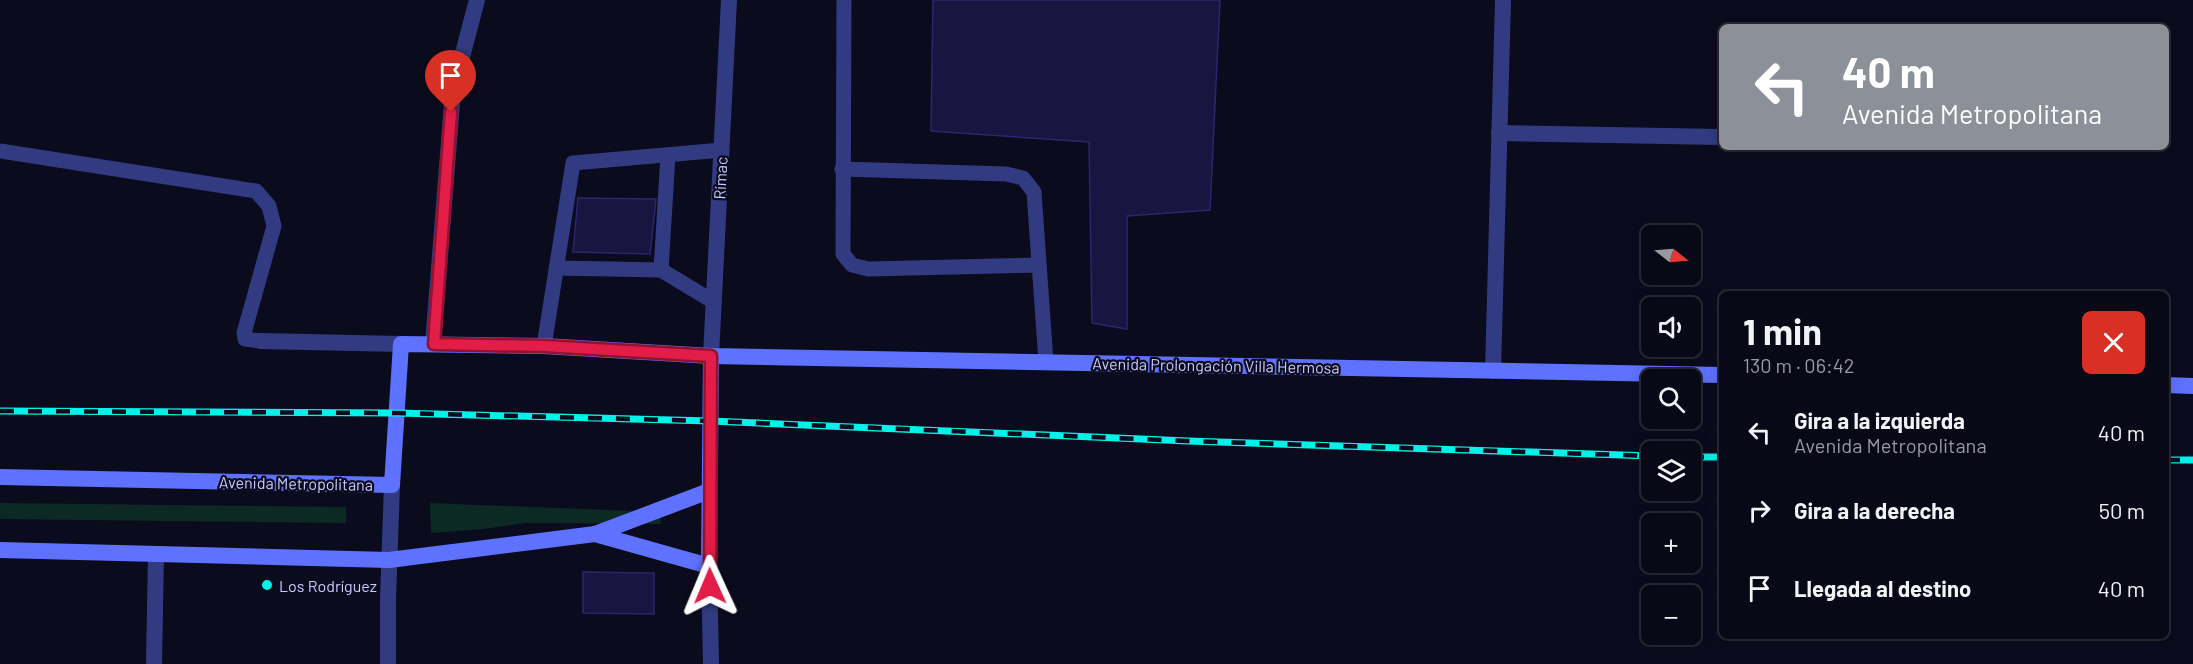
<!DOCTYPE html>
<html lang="es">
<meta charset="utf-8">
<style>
:root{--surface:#080816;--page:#161623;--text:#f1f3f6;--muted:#989aa1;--line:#292935}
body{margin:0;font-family:Barlow,sans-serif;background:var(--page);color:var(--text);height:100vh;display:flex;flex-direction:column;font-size:22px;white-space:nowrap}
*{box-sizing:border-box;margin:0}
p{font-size:20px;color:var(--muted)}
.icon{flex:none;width:33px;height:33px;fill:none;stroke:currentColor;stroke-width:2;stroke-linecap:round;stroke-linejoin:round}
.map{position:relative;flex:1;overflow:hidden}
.drawer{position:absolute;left:1719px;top:291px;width:450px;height:348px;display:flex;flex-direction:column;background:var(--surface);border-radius:9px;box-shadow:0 3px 15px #0003,0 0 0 2px var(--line)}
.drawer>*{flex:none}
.banner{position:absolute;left:1719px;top:24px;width:450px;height:126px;border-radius:9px;box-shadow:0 3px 15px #0003,0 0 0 2px var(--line);background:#8c9099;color:#fff;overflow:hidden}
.needle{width:39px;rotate:107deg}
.controls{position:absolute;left:1641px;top:225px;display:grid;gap:12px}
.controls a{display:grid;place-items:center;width:60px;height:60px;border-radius:9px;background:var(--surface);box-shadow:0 3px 15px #0003,0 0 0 2px var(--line);font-size:30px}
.pin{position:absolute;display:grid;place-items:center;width:51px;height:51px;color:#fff;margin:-62px -26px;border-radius:50% 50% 50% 0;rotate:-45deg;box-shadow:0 0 6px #0007}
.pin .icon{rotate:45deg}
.me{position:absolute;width:66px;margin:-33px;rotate:359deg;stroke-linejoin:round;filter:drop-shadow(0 0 4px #0008)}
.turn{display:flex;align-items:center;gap:21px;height:126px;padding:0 24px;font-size:27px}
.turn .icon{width:78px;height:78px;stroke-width:2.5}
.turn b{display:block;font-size:42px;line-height:51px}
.round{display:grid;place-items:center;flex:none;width:63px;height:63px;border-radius:9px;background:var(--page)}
.summary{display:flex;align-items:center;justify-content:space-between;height:102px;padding:0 24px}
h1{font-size:36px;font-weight:700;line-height:45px}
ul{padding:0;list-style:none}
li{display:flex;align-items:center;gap:18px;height:78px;padding:0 24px}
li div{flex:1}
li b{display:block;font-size:22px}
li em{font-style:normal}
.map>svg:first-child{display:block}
</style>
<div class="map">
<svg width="2193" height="664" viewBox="0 0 2193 664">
<rect width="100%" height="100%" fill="#0b0b1e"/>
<g fill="#0d2924">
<polygon points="0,503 346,507 346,523 0,519"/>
<polygon points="430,503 660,512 661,524 525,523 483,529 431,533"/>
</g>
<g fill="#181540" stroke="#2a266e" stroke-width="1.5">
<polygon points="933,0 1220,0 1210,210 1127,216 1127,329 1092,323 1089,142 931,131"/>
<polygon points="578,198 656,199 650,254 573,252"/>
<polygon points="583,572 654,573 654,614 583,613"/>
</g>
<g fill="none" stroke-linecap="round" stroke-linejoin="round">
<g stroke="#323b81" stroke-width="15">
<polyline points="844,0 843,254 852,265 868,269 1039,265"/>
<polyline points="0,151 256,191 269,206 274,226 244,333 245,339 260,341"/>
<polyline points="842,169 1006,174 1023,178 1034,192 1046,362"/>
<polyline points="556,268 661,270 714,302"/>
<polyline points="661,270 668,155"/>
<polyline points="544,346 573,163 722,150"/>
</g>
<polyline stroke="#323b81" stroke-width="16" points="154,664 156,554"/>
<g stroke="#323b81" stroke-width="16">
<polyline points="1499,133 1722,137"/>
<polyline points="260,341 401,344"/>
<polyline points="433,344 453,91 477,0"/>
<polyline points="1493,371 1503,0"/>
<polyline points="388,664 388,598 392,485"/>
</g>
<g stroke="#323b81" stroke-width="16">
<polyline points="711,356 729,0"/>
<polyline points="709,566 711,664"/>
</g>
<g stroke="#5f72ff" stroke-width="16">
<polyline points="2166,385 2193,386"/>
<polyline points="0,477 392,485 401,344 544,346 711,356 1722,375"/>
<polyline points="595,534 709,566 711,356"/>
<polyline points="0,550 389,560 595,534 709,491"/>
</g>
<defs>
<g id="rail">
<polyline points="0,411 397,413 710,421 1188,441 1652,456"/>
<polyline points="1690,457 1722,457"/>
<polyline points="2166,460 2193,460"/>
</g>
</defs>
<use href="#rail" stroke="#00f3e8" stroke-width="7"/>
<use href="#rail" stroke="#0b0b1e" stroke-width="4.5" stroke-dasharray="14" stroke-linecap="butt"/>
</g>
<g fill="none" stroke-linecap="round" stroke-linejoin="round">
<defs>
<polyline id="route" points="451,112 434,344 544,346 711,356 710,586"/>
</defs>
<use href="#route" stroke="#92132f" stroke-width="15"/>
<use href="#route" stroke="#e11d48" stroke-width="10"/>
</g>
<circle fill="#00f3e8" stroke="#0b0b1e" stroke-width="2" cx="267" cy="585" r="6"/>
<g text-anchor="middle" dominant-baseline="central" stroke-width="4.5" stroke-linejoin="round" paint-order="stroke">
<g font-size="16" fill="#c8caff" stroke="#0b0b1e">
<text transform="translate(720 178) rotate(-87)">Rímac</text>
<text transform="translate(1216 365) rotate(1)">Avenida Prolongación Villa Hermosa</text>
<text transform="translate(296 483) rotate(1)">Avenida Metropolitana</text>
</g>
<g font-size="16" fill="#c8caff" stroke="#0b0b1e" text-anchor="start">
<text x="279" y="585">Los Rodríguez</text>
</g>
</g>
</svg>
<div class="controls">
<a><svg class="needle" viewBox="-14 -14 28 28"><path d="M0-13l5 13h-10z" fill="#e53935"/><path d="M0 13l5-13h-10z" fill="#989aa1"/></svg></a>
<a><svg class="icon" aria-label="sound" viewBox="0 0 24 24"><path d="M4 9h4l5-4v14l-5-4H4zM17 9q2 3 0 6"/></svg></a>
<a><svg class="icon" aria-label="search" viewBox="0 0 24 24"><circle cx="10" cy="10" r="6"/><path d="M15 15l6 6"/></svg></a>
<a><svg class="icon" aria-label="layers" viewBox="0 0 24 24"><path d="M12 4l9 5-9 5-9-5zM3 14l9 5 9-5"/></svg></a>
<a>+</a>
<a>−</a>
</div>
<div class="pin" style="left:451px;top:112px;background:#d93025"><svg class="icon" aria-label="arrive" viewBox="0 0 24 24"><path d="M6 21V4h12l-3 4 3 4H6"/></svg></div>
<svg class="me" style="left:710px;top:586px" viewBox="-20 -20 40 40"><path d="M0-17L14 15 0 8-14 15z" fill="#e11d48" stroke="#fff" stroke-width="4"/></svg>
<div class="banner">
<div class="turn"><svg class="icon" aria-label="left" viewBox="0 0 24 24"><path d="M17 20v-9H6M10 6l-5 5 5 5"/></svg><div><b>40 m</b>Avenida Metropolitana</div></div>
</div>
<section class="drawer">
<div class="summary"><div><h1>1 min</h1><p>130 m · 06:42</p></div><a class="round" style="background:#d93025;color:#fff"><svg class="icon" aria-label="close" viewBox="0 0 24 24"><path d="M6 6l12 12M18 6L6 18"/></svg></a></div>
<ul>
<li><svg class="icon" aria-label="left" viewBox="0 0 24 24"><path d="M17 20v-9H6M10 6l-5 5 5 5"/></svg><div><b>Gira a la izquierda</b><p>Avenida Metropolitana</p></div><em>40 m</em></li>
<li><svg class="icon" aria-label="right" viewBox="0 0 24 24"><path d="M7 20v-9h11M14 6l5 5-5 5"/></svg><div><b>Gira a la derecha</b></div><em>50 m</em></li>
<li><svg class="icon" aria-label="arrive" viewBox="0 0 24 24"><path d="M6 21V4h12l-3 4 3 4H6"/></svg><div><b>Llegada al destino</b></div><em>40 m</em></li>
</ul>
</section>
</div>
